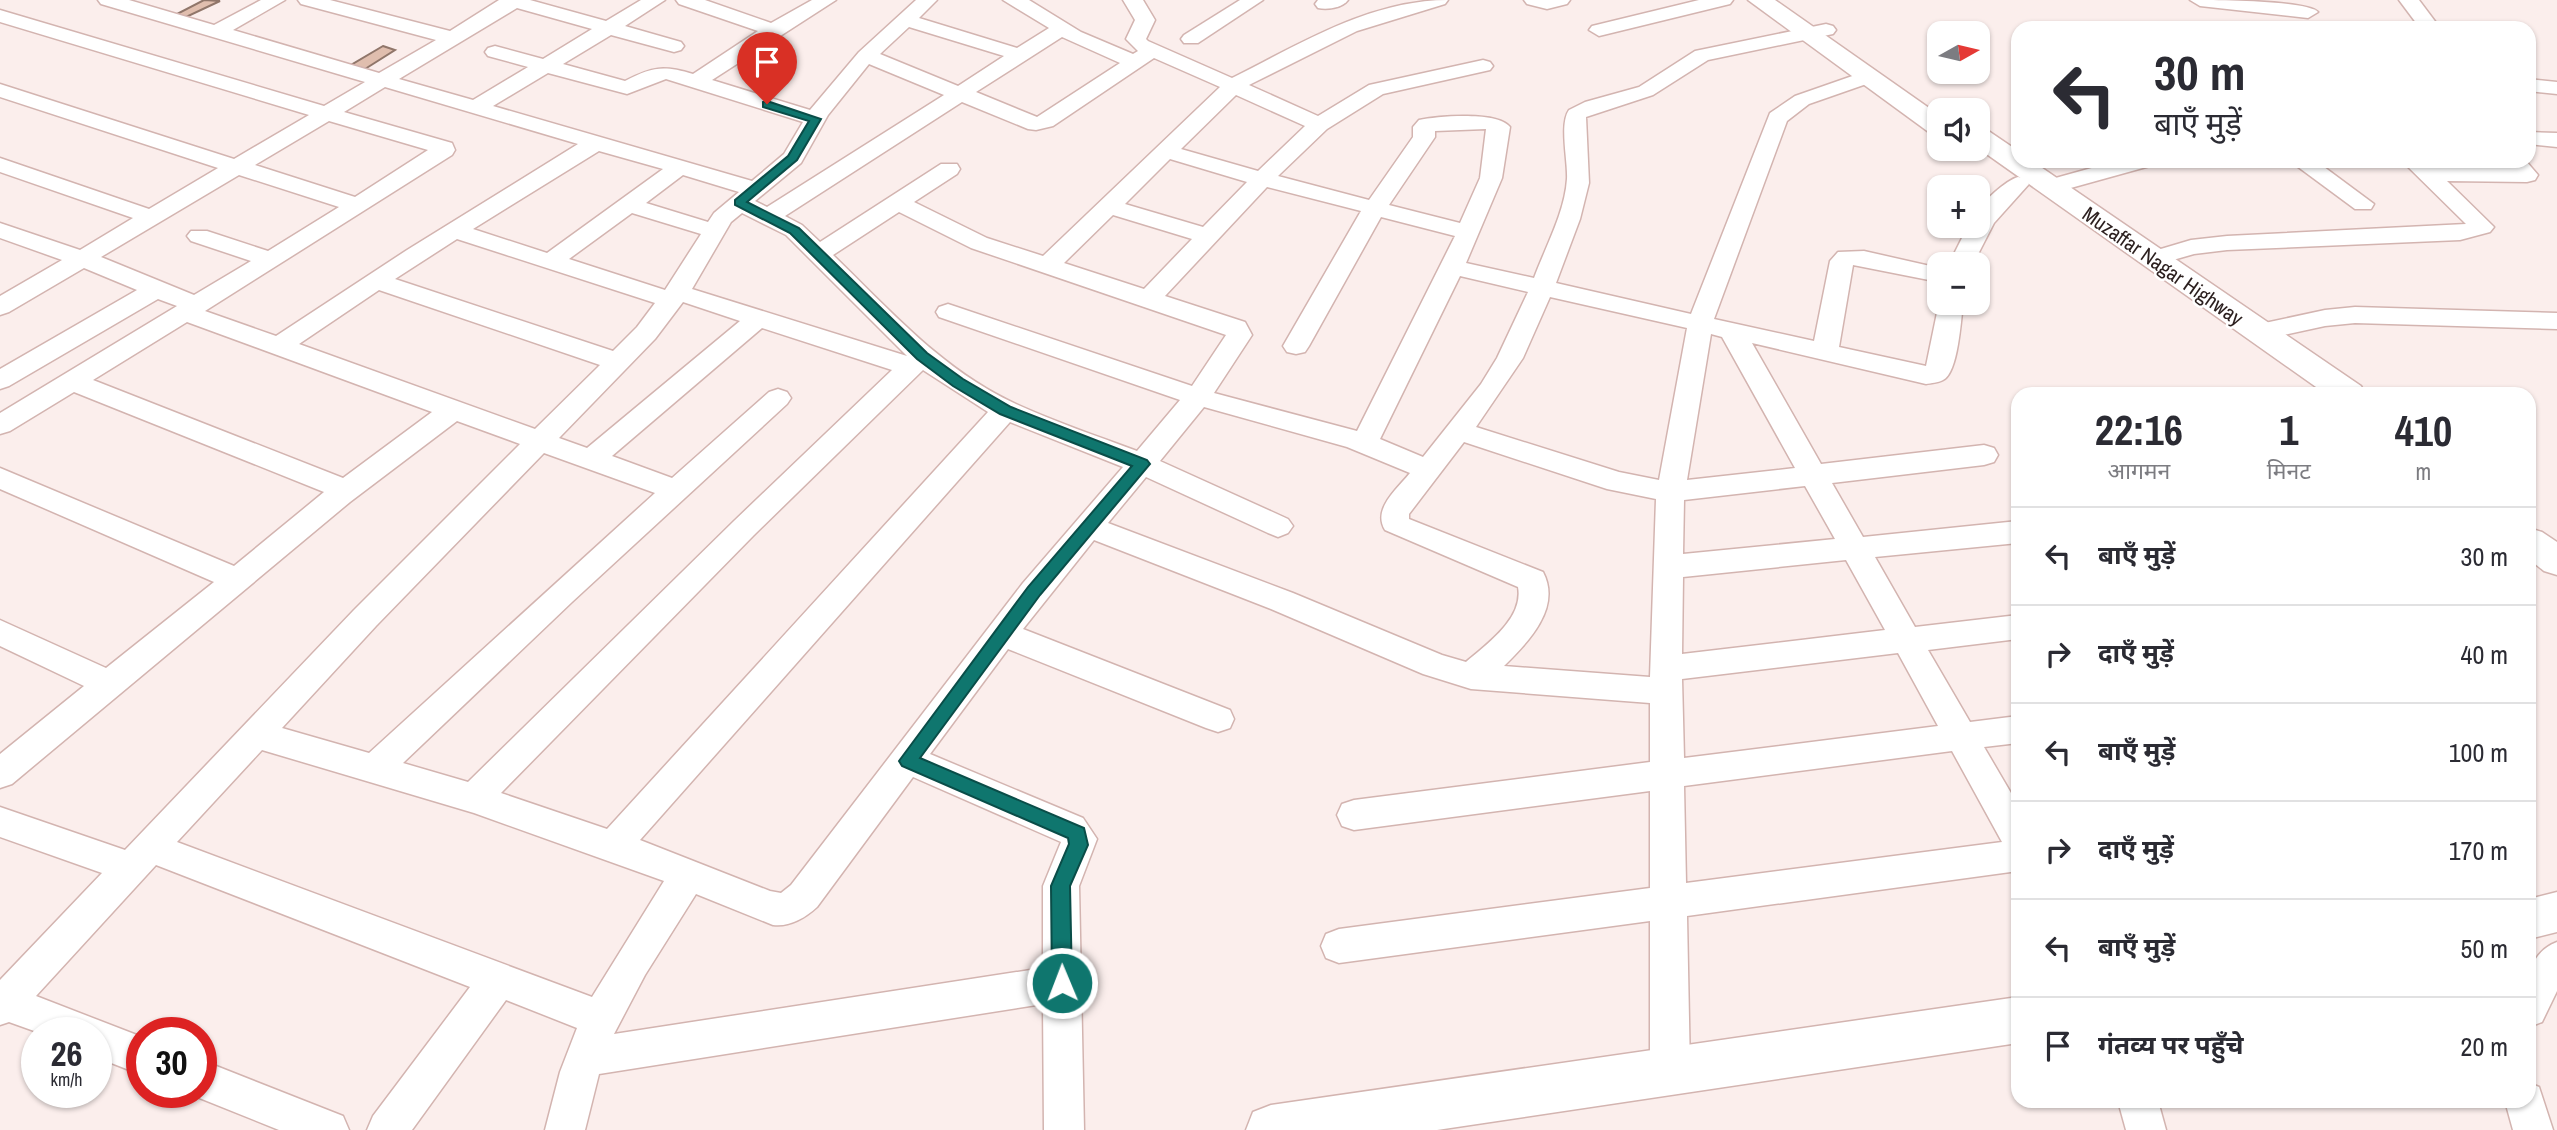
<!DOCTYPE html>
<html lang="hi">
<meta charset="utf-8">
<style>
:root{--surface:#fff;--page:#f2f2f3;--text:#2b2b33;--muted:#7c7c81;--line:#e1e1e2}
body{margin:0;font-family:"Archivo Narrow","Noto Sans Devanagari",sans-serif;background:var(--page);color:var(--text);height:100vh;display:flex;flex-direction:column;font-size:26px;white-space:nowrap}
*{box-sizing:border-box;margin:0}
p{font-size:23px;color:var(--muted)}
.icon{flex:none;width:38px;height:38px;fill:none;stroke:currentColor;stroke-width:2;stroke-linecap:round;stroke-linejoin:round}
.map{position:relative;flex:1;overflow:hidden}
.panel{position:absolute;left:2011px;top:387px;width:525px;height:721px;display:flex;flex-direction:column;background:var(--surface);border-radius:21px;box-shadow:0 2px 5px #0004}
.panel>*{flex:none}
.banner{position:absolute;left:2011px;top:21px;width:525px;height:147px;border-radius:21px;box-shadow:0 2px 5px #0004;background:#fff;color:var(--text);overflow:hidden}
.needle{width:46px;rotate:82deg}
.controls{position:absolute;left:1927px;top:21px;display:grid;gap:14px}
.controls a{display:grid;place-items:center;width:63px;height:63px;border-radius:14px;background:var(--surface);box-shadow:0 2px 5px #0004;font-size:35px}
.speed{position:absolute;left:21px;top:1017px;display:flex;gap:14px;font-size:35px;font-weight:700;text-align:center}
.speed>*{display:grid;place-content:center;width:91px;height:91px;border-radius:50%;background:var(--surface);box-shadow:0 2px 5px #0004;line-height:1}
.speed small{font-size:18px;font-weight:400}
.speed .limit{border:10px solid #d22;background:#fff;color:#111}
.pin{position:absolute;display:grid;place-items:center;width:60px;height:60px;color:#fff;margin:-72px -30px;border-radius:50% 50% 50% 0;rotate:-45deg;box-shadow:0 0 7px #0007}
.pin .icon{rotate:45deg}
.me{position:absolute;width:77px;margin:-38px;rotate:359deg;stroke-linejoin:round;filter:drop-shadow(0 0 5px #0008)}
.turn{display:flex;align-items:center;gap:24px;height:147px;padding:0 28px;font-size:32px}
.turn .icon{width:91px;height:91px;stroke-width:2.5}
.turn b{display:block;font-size:49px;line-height:60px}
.eta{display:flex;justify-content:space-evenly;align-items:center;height:119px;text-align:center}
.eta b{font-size:42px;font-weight:800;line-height:49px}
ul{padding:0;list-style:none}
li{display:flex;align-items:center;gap:21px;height:98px;padding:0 28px;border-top:2px solid var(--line)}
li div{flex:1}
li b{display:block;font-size:26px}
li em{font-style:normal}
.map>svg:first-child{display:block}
</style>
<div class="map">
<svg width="2557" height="1130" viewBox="0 0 2557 1130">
<rect width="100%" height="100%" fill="#fbeeec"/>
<g fill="#e0beae" stroke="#90766a" stroke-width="2">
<polygon points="204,0 220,1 184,18 173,16"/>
<polygon points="383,46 395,50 365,69 351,65"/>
</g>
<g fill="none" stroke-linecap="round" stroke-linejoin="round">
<defs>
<g id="minor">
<path d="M98 0H129L214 25 261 0H285L233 30 379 73 436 40 301 4 298 0H330L450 31 499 0H530L606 21 641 0H665L625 26 681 42 684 46 681 50 674 52 611 35 563 64 625 81C652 67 663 65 693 74L758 31 679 4 676 0H705L771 23 812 0H836L712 80 810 110 859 52 916 0H937L919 18 1017 48 1049 28 1003 0H1029L1081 32 1133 54 1138 51 1126 39 1135 20 1123 0H1143L1155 20 1146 39 1148 41 1232 78C1300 44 1370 0 1448 0L1445 4 1357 31 1249 85 1318 116 1369 85 1483 60 1490 62 1493 66 1490 70 1383 94 1327 129 1278 176 1369 200 1413 137V127L1419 120C1438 116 1498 111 1510 127L1502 178 1466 263 1534 278C1545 248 1565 212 1567 179 1568 161 1559 124 1569 110L1585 102 1639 87 1695 51 1826 24 1833 26 1836 30 1833 34 1708 60 1653 95 1586 117 1589 183 1580 219 1556 283 1691 314 1770 113 1795 96 1861 73H1875L1878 77 1875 81 1809 104 1787 121 1714 319 1814 341 1830 261 1838 252 1864 251 1939 268V282L1853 265 1839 347 1926 366 1939 303H1963C1961 320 1958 373 1943 380 1938 383 1931 383 1926 384L1752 343 1821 464 1984 445 1994 448 1998 455 1994 462 1984 465 1832 483 1863 537 2018 521V543L1875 557 1915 627 2018 615V639L1928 650 1970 722 2018 716V743L1984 747 2018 805V871L1687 916 1690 1071 1684 1085 1670 1090 1656 1085 1650 1071V921L1339 963 1326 958 1321 946 1326 934 1339 929 1650 888V791L1354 830 1342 826 1337 815 1342 804 1354 800 1650 762V703L1471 689 1423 674 1271 609 1094 540 1023 629 1230 710 1234 719 1230 728 1218 732 1206 728 1008 649 930 754 1083 818 1097 839 1079 886 1084 1130H1044L1043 1004 599 1074 585 1130H545L560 1072 577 1028 506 1000 412 1130H367L373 1116 470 987 156 865 36 996 142 1037V1075L96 1057V1032H37L9 1022 0 1025V980L102 873 0 837V807L125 850 354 610 520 444 457 421 350 502 12 784 0 788V754L84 686 0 646V620L106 668 214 582 0 489V468L234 566 324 492 74 392 10 431 0 434V413L177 306 158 299 9 386 0 389V369L137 290 84 268 9 312 0 315V296L62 260 0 238V223L80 250 133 218 0 172V158L149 209 218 168 0 97V84L234 159 309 115 0 22V10L324 106 365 82 101 4ZM517 8 592 29 543 59 495 46 488 48 485 52 488 56 528 67 473 100 399 79ZM909 27 1004 56 958 86 880 54ZM1062 37 1120 63 1037 117 976 92ZM1154 58 1220 87 1043 256 987 238 914 202 957 174 960 169 957 164H941L820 242 802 225 785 216 962 102 1028 129 1036 130 1053 126ZM869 64 944 95 767 207 755 201 801 163 828 115ZM548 73 627 94 666 79 803 122 784 154 752 181 493 106ZM385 87 578 144 407 250 276 336 205 311 452 155 455 150 452 143 344 112ZM1236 95 1305 126 1258 171 1181 149ZM329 121 428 150 355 197 255 165ZM1486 129 1480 178 1460 223 1389 205 1435 137V131ZM599 151 663 169 547 253 473 229ZM1170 159 1247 182 1203 227 1125 204ZM239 175 339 207 268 251 207 231H191L187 236 191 241 251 261 194 295 101 257ZM683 175 739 192 714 213 708 222 646 203ZM1267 187 1361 211 1283 346 1287 352 1296 354 1305 352 1309 346 1381 217 1455 236 1357 431 1214 393 1252 335 1245 322 1165 296ZM899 212 971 248 1226 335 1192 386 957 307 948 304 939 307 936 312 939 317 1180 400 1137 451C1097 436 1055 422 1016 404 943 371 889 309 833 255ZM632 213 701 234 665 290 569 259ZM742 213 786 235 907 356 692 289 731 222ZM1113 215 1192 239 1144 289 1064 263ZM457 239 655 303 637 327 613 351 395 279ZM1460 276 1528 292 1497 358 1481 384 1423 457 1380 439ZM379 290 600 365 535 429 299 344ZM1550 297 1687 328 1659 480 1619 472 1476 427 1523 358ZM683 302 740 321 587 448 559 438 655 339ZM187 322 432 412 343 478 93 380ZM762 328 892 370 734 521 468 782 403 763 572 602 787 404 791 398 787 392 778 389 769 392 672 478 612 456ZM1711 334 1722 337 1795 468 1687 480ZM923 370 988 412 607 829 501 793 754 535ZM1204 407 1347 447 1410 473C1397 489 1372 509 1385 530L1518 587C1524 618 1487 644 1466 662L1442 655 1293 593 1108 523 1146 477 1268 533 1278 537 1288 533 1293 526 1288 519 1160 461ZM1010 422 1123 467 1023 583 791 885 781 893 770 891 640 840ZM1464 442 1607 489 1656 499 1650 677 1504 666C1528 642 1562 608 1543 572L1409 519V514ZM544 453 655 493 369 753 282 728 376 626ZM1805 486 1835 539 1683 554 1684 500ZM1846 560 1885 630 1682 654 1683 577ZM1898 653 1938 726 1684 758 1682 679ZM262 750 474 813 664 881 592 997 177 842ZM1952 751 2002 842 1686 883 1684 786ZM913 777 1061 842 1043 886V968L614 1034 645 975 696 894 773 925C790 927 805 918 817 907Z"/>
<polygon points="1240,0 1263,0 1198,43 1184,43 1181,39 1184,35"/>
<path d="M1318 0H1348C1342 8 1327 10 1318 8L1315 4Z"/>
<polygon points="1524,0 1570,0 1567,4 1547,9 1527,4"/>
<polygon points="1699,0 1733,0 1730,4 1599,36 1589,30 1592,26"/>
<path d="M2190 0C2212 0 2306 0 2318 12L2308 18 2200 6Z"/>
<polygon points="2399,0 2419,0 2440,28 2420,28"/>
<polygon points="2529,79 2557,82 2557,94 2529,91"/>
<polygon points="2529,132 2557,133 2557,147 2529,144"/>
<polygon points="2117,161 2153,161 2150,166 2049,194 2041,192 2038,187 2041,182"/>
<polygon points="2290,161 2316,161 2374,204 2371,209 2355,209"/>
<polygon points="2402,161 2426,161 2432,167 2508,168 2503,161 2526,161 2538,175 2535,180 2527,182 2447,181 2494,227 2490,232 2460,240 2227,250 2194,254 2152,266 2144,264 2140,259 2144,254 2191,240 2227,236 2466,224"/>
<path d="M2018 177 2026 179 2029 184 1994 223 1973 264H1949L1968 226H1978C1978 222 1976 217 1978 213 1981 202 2007 180 2018 177Z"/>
<polygon points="2355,307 2557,313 2557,329 2355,323 2325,326 2260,340 2251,338 2247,332 2251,326 2260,324 2325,310"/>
<path d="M2557 942V991L2542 1022 2529 1027C2528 995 2521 956 2557 942Z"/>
<polygon points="201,1060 343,1116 349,1130 279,1130 187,1093 201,1092"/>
<polygon points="2529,1083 2539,1087 2553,1130 2513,1130 2505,1101 2529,1101"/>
<polygon points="2118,1101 2158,1101 2166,1130 2126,1130"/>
</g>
<g id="major">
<polygon points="1748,0 1775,0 1939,115 1939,135 1930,133"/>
<polygon points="1978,128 1987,130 2018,151 2018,161 2032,161 2361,386 2365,394 2326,394 1978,148"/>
<polygon points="2529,528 2542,532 2557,542 2557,575 2544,571 2529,559"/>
<polygon points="2557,892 2557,932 2529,939 2529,899"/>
<polygon points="2018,997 2018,1043 1437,1130 1246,1130 1253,1112 1271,1105"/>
</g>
</defs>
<use href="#minor" stroke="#d3b4b0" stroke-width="3"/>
<use href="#major" stroke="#d3b4b0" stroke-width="3"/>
<use href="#minor" fill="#fff" fill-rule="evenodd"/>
<use href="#major" fill="#fff" fill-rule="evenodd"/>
</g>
<polygon fill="#0f766e" stroke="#0a4d48" stroke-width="2" points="767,101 821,119 797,160 747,202 799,228 927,353 963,379 1011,407 1147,460 1150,464 1040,595 920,758 1084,828 1088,845 1070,886 1072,983 1069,990 1062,992 1055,990 1052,983 1051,886 1069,844 1068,838 902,766 899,761 1028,587 1132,466 1000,414 953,386 917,359 790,233 735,205 735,200 788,156 809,121 763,107 763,102"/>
<g text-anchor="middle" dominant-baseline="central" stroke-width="5" stroke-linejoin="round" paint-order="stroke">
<g font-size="21" fill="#2b1f1e" stroke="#fff">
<text transform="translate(2163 266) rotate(35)">Muzaffar Nagar Highway</text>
</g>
</g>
</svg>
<div class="controls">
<a><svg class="needle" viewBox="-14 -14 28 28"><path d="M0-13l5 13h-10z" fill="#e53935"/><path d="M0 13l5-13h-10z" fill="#7c7c81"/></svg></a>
<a><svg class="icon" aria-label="sound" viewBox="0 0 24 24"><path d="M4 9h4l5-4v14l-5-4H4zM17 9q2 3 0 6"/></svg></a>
<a>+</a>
<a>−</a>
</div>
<div class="speed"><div>26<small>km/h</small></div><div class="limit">30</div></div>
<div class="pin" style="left:767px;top:104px;background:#d93025"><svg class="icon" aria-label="arrive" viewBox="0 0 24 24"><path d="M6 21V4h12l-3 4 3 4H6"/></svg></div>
<svg class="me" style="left:1062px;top:983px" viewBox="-20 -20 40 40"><circle r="17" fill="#0f766e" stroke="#fff" stroke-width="3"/><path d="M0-11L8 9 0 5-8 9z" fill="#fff"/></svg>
<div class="banner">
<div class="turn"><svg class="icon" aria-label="left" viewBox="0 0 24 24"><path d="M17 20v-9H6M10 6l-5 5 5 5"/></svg><div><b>30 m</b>बाएँ मुड़ें</div></div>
</div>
<section class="panel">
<div class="eta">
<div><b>22:16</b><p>आगमन</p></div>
<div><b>1</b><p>मिनट</p></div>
<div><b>410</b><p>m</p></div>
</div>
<ul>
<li><svg class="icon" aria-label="left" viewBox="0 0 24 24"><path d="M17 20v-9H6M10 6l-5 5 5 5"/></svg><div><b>बाएँ मुड़ें</b></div><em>30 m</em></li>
<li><svg class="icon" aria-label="right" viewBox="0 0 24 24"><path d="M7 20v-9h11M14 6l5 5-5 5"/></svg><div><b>दाएँ मुड़ें</b></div><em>40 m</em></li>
<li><svg class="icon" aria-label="left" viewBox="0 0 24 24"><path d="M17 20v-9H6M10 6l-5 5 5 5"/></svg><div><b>बाएँ मुड़ें</b></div><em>100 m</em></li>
<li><svg class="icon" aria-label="right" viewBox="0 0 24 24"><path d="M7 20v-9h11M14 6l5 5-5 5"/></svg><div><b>दाएँ मुड़ें</b></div><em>170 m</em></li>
<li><svg class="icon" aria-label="left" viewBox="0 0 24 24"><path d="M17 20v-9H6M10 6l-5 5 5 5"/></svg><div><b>बाएँ मुड़ें</b></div><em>50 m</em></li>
<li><svg class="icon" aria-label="arrive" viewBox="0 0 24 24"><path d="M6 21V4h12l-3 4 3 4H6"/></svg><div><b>गंतव्य पर पहुँचे</b></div><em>20 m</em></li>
</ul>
</section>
</div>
